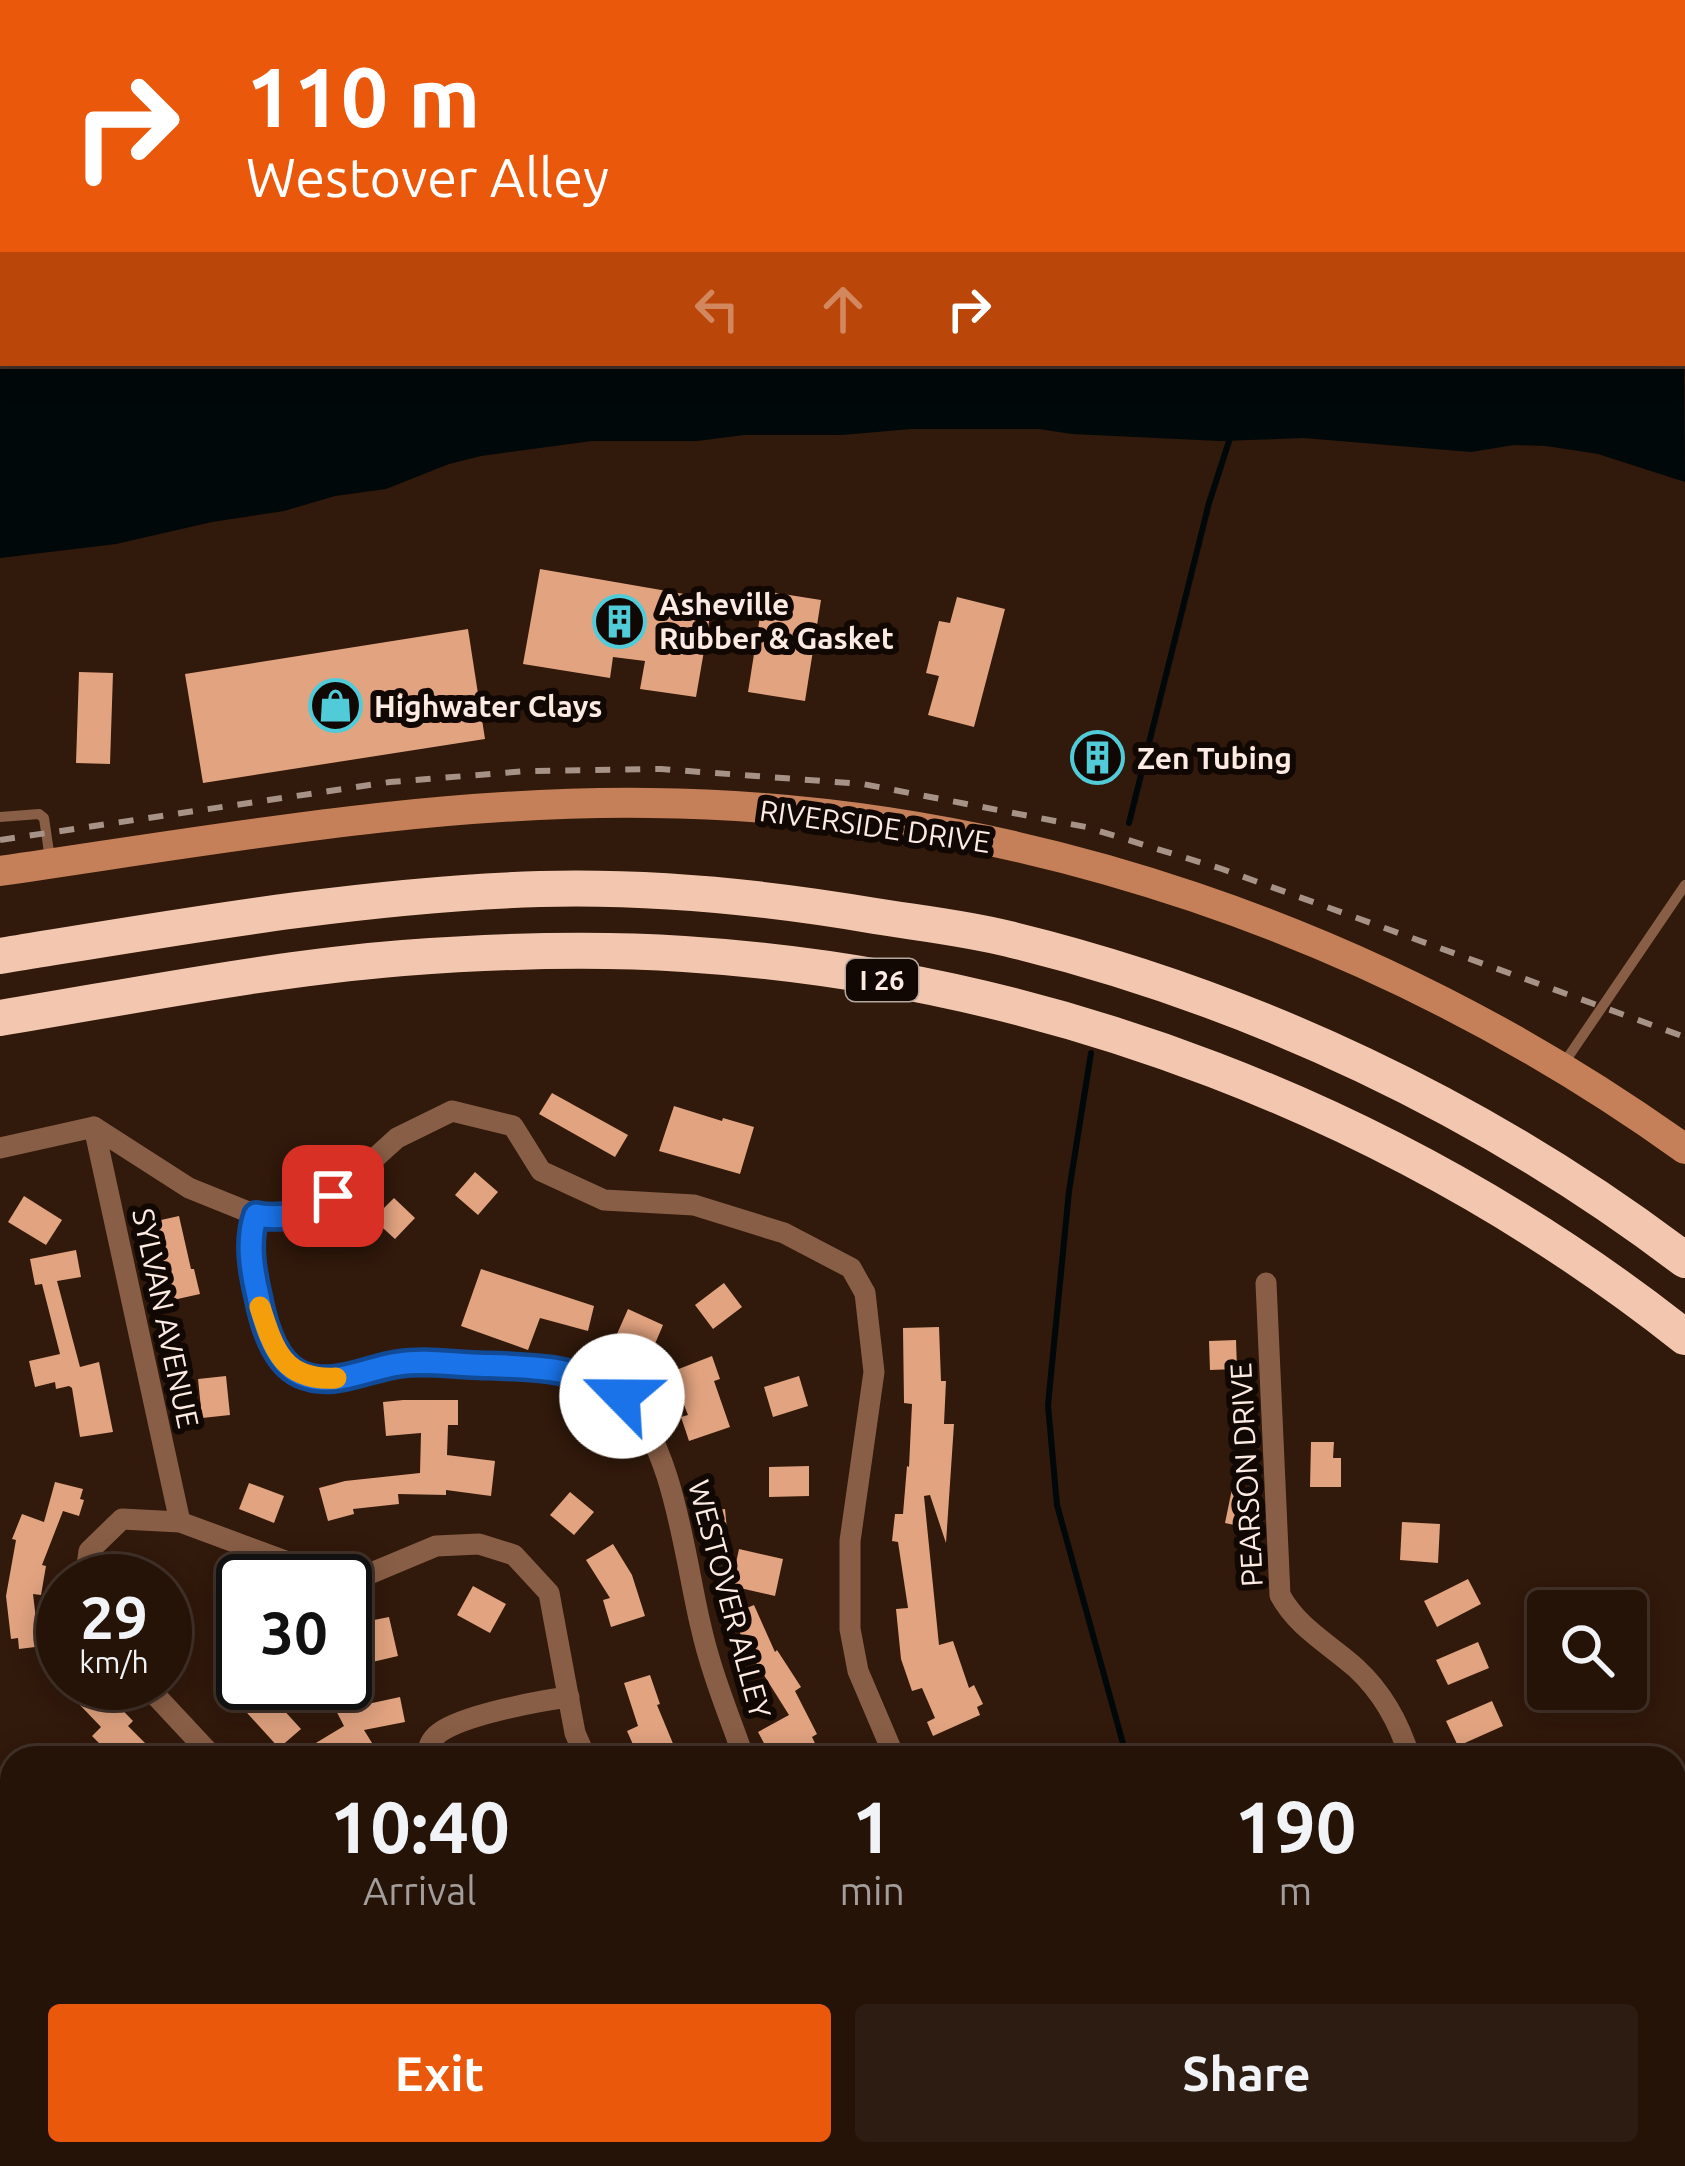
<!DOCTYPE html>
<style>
:root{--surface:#251308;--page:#2d1c12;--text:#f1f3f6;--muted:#a39e9c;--line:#423229;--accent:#ea580c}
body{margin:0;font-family:Ubuntu,sans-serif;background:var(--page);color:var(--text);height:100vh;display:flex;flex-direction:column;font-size:45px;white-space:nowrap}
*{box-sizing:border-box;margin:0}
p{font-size:39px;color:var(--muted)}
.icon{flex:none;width:66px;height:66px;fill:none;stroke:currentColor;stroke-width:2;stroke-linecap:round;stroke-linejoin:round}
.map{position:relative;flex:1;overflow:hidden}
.sheet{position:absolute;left:0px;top:1746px;width:1686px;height:420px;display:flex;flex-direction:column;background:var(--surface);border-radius:36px 36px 0 0;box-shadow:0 6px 30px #0003,0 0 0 3px var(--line)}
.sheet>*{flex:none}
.guide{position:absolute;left:0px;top:0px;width:1686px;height:366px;box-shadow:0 6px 30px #0003,0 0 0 3px var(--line);background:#ea580c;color:#fff;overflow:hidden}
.controls{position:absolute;left:1527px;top:1590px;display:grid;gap:24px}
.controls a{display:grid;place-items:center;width:120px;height:120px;border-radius:12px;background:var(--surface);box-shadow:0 6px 30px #0003,0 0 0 3px var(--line);font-size:60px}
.speed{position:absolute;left:36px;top:1554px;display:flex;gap:24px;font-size:60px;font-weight:700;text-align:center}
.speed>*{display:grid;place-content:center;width:156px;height:156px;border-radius:50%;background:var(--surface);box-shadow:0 6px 30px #0003,0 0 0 3px var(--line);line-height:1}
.speed small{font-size:30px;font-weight:400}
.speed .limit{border:6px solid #111;border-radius:18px;background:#fff;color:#111}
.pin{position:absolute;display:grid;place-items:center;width:102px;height:102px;color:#fff;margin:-51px;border-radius:24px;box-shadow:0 6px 18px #0006}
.me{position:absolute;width:132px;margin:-66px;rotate:293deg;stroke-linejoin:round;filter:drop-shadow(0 0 9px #0008)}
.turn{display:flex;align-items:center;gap:42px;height:252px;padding:0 48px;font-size:54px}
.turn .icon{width:156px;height:156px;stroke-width:2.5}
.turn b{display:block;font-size:84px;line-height:102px}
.lanes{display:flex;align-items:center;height:114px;padding:0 48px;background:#0003;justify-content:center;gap:60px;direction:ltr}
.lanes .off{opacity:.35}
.eta{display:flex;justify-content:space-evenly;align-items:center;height:204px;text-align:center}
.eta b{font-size:72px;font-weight:700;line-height:84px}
.primary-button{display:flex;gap:24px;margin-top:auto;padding:24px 48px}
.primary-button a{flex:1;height:138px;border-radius:12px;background:var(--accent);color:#fff;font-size:48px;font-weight:700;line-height:138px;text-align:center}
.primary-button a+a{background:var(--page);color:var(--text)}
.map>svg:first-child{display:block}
</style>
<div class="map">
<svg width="1685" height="2166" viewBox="0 0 1685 2166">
<rect width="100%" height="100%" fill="#31190b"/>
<polygon fill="#01080a" points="1683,194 1685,482 1598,454 1546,446 1514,445 1471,452 1304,438 1220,441 1072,434 1039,429 911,429 842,435 744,435 697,441 592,441 481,456 449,464 386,489 335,496 284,511 212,522 116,544 0,558 0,277 3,276 3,363 1683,363"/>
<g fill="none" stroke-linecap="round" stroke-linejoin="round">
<g stroke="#01080a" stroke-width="6">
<polyline points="1129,823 1209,503 1230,438"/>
<polyline points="1091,1053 1069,1191 1048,1405 1057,1505 1127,1758"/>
</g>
</g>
<g fill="#e2a380">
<polygon points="540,569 713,599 696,697 640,689 645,661 613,657 610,678 523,664"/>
<polygon points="764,591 821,600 805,701 748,692"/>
<polygon points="957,597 1005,609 974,727 928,715 939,676 926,673 939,621 950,623"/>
<polygon points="468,629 485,739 203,783 185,674"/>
<polygon points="79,672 113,673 110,764 76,763"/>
<polygon points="1084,742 1118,750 1113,774 1078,766"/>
<polygon points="552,1093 628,1135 615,1157 539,1114"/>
<polygon points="674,1106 722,1121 723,1118 754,1127 740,1174 659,1151"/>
<polygon points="475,1172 498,1192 478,1215 455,1195"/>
<polygon points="24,1196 62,1220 46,1245 8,1222"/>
<polygon points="394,1198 415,1218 395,1239 373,1219"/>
<polygon points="179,1216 191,1269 194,1269 200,1294 173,1300 152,1222"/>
<polygon points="76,1250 81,1277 57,1281 80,1367 99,1362 113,1432 80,1437 72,1388 69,1386 56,1389 55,1382 35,1387 29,1361 60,1354 42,1284 35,1285 30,1259"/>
<polygon points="481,1269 594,1306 588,1331 540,1318 528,1350 461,1326"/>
<polygon points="724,1283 742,1307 713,1329 695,1305"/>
<polygon points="628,1309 663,1325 649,1358 613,1343"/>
<polygon points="939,1327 941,1381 946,1381 944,1424 954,1424 946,1543 930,1495 924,1496 939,1645 953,1641 969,1688 974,1685 983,1704 977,1707 980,1715 933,1736 927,1722 935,1718 922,1688 912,1691 901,1659 896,1609 908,1608 898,1542 892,1541 895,1514 903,1514 907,1466 909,1467 912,1404 904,1403 903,1328"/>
<polygon points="1236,1340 1237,1369 1210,1370 1209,1341"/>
<polygon points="712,1356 720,1379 714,1381 730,1427 689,1441 681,1417 688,1415 671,1372"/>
<polygon points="226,1376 230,1415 202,1418 198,1379"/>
<polygon points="799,1376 808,1406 773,1417 764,1387"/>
<polygon points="403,1400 458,1400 458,1425 448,1425 447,1455 495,1461 491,1496 446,1490 446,1495 398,1494 399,1504 353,1509 354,1514 328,1521 319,1488 345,1481 420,1473 421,1433 386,1436 383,1402"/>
<polygon points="1311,1442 1334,1442 1333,1458 1341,1458 1341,1487 1310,1487"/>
<polygon points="809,1466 809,1496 769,1497 769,1467"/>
<polygon points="55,1482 83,1489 80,1499 84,1500 79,1516 63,1511 42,1565 46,1566 41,1595 33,1594 38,1636 34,1636 35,1647 19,1649 18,1638 11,1639 6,1596 16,1540 12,1539 22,1514 44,1522"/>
<polygon points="249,1483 284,1496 274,1523 239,1509"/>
<polygon points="1232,1489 1261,1495 1261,1513 1258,1530 1225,1523"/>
<polygon points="570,1492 594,1512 574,1535 550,1515"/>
<polygon points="725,1509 728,1541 700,1543 696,1512"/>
<polygon points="1402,1522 1440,1524 1438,1563 1400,1560"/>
<polygon points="613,1544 632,1575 645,1616 611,1627 603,1600 610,1598 586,1560"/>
<polygon points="739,1549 783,1559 775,1596 731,1586"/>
<polygon points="1468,1579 1481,1604 1437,1627 1424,1601"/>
<polygon points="473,1586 506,1604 490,1633 457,1615"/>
<polygon points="754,1605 775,1652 777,1650 801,1687 795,1691 817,1734 812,1737 822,1758 772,1758 758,1732 789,1715 745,1645 732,1614"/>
<polygon points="389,1617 398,1656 368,1663 359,1623"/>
<polygon points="1478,1642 1489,1668 1448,1685 1436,1660"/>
<polygon points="243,1655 243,1683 259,1683 301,1729 279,1748 217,1680"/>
<polygon points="650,1675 660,1704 657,1705 679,1758 639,1758 627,1731 638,1726 624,1683"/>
<polygon points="352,1684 363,1705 400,1697 405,1722 364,1730 377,1751 365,1758 291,1758 344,1726 329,1697"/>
<polygon points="98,1685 133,1721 128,1726 160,1758 84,1758 99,1743 92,1736 101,1727 79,1704"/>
<polygon points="1492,1701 1503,1726 1458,1746 1446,1721"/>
</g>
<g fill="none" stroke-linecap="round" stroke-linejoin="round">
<g stroke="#895e46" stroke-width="10">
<polyline points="0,817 39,814 44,818 50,859"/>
<polyline points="1562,1066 1685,885"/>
</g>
<g stroke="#895e46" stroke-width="21">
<polyline points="94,1127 180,1522"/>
<polyline points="0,1148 94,1127 189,1188 256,1215 285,1218 312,1209 333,1196 397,1138 452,1111 513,1126 541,1171 604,1200 694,1205 784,1233 851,1268 865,1293 874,1372 850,1541 850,1629 858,1671 895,1758"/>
<path d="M256 1215C246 1243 253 1277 260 1305 266 1329 276 1363 300 1374 332 1388 366 1368 398 1364 443 1357 589 1366 622 1396 674 1442 685 1562 701 1627 711 1672 729 1715 744 1758"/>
<path d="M1266 1283 1280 1595C1297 1627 1329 1644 1356 1668 1382 1692 1400 1725 1410 1758"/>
<polyline points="85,1581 89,1551 122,1519 180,1522 337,1580 357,1579 436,1546 479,1544 514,1555 549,1593 575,1733 586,1758"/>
<polyline points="144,1683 214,1758"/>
<path d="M427 1758C428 1747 430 1740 439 1733 463 1715 538 1701 569 1697"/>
<polyline points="1674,1947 1685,1948"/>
<polyline points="0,2020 12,2027"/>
<polyline points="239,2154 260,2166"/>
<polyline points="850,2154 886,2166"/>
<polyline points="1475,2154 1482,2166"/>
<polyline points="407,2166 426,2154"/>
<polyline points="901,2166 944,2154"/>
</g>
<path stroke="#c58059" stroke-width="30" d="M0 871C215 840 432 800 650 803 1020 807 1385 934 1685 1149"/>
<g stroke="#f3c7af" stroke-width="36">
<path d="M0 956C179 927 358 895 540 889 653 886 764 897 875 916 919 923 965 928 1009 939 1252 998 1486 1109 1685 1260"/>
<path d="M0 1018C134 996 268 969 403 958 496 951 592 948 684 954 1047 977 1400 1112 1685 1337"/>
</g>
<g stroke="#a69287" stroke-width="6" stroke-dasharray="15 15" stroke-linecap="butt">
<polyline points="1683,67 1685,68"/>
<polyline points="0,161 3,160"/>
<polyline points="0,840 390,782 528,771 661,769 863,784 1086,827 1222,869 1685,1037"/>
</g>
</g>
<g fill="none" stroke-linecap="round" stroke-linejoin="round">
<defs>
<path id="route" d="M333 1196C307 1212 286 1221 256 1215 247 1241 252 1270 258 1296 263 1322 274 1362 300 1374 333 1389 367 1368 399 1364 422 1360 449 1364 472 1365 523 1367 580 1365 622 1396"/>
</defs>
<use href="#route" stroke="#114b97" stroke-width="30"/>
<use href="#route" stroke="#1a73e8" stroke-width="21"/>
<path stroke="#f59e0b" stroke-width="21" d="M260 1307C274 1351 284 1381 336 1378"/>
</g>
<defs>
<symbol id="building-ring" viewBox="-11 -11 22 22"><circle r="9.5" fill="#110703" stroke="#52cbd9" stroke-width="1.5"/><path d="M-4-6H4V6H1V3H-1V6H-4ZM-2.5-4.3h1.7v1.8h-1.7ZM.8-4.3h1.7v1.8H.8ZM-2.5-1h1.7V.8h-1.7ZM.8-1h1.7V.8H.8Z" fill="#52cbd9"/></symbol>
<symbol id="shop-ring" viewBox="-11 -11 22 22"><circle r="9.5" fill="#110703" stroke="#52cbd9" stroke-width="1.5"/><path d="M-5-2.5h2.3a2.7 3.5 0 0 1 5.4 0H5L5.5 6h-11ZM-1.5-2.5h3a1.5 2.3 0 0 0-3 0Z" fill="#52cbd9"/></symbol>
</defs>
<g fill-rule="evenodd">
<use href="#building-ring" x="590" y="592" width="59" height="59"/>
<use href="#shop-ring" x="306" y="676" width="59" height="59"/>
<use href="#building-ring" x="1068" y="728" width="59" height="59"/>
</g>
<g text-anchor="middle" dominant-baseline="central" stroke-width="12" stroke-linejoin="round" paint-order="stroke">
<rect fill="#110703" stroke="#b6a79f" stroke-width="3" x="846" y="959" width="72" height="42" rx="9"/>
<g font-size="27" font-weight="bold" fill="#fcebe2">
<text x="882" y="980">I 26</text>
</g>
<g font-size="30" font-weight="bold" fill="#fcebe2" stroke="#110703" text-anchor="start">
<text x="659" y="604">Asheville<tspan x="659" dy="34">Rubber &amp; Gasket</tspan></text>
<text x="374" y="706">Highwater Clays</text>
<text x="1137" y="758">Zen Tubing</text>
</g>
<g font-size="30" fill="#fcebe2" stroke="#110703">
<text transform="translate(875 826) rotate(8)">RIVERSIDE DRIVE</text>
<text transform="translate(166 1318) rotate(78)">SYLVAN AVENUE</text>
<text transform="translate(1246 1475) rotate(-93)">PEARSON DRIVE</text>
<text transform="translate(730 1599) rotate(75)">WESTOVER ALLEY</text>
</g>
</g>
</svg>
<div class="controls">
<a><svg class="icon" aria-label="search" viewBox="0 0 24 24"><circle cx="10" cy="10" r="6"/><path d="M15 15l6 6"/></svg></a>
</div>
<div class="speed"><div>29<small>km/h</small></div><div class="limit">30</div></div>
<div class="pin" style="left:333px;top:1196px;background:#d93025"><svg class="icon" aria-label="arrive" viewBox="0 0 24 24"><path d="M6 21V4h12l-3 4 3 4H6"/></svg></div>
<svg class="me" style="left:622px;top:1396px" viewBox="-20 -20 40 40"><circle r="19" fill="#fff"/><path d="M0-13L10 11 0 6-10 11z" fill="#1a73e8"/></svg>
<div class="guide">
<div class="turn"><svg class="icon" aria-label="right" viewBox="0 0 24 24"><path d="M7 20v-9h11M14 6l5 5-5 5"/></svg><div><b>110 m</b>Westover Alley</div></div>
<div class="lanes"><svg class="icon off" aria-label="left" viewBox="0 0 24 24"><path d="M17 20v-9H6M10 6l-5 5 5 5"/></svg><svg class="icon off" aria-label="ahead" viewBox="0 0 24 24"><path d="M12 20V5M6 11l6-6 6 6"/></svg><svg class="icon" aria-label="right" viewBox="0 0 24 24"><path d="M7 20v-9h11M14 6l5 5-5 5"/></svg></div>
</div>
<section class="sheet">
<div class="eta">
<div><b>10:40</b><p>Arrival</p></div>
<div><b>1</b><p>min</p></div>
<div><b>190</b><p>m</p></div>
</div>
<div class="primary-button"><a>Exit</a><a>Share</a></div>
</section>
</div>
